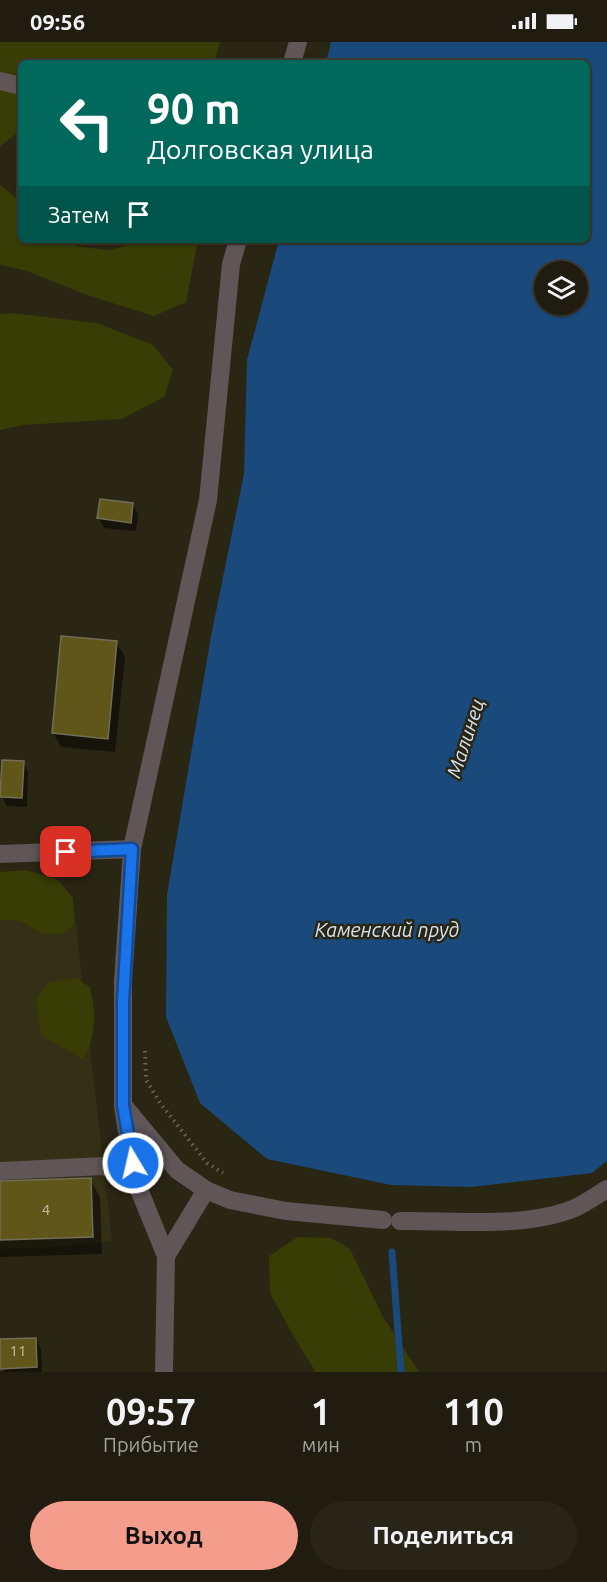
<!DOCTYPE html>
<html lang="ru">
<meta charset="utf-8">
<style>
:root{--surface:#201c0f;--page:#282518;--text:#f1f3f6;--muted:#a2a19e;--line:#3d3a2f;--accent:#f49d8d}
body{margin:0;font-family:Ubuntu,sans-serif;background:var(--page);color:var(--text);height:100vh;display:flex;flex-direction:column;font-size:22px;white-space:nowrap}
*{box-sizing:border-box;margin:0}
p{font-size:20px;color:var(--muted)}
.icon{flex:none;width:33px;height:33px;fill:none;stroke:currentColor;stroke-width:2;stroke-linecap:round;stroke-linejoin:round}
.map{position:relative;height:1330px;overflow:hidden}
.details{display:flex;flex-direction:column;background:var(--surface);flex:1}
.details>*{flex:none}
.top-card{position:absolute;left:18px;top:18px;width:572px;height:183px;border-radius:9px;box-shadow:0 2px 4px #0004,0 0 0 2px var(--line);background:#00695c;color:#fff;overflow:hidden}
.controls{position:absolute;left:534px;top:219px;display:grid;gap:12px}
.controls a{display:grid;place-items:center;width:54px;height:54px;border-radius:50%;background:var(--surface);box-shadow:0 2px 4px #0004,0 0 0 2px var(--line);font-size:30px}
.pin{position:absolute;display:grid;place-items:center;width:51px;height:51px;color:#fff;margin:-26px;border-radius:12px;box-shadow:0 3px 9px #0006}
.me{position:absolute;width:66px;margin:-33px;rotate:351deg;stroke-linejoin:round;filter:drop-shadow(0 0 4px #0008)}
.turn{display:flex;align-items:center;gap:21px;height:126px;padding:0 30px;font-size:27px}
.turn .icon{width:78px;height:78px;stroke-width:2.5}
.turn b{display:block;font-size:42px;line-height:51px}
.then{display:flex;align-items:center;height:57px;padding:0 30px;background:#0003;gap:12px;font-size:22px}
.eta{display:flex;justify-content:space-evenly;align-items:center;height:102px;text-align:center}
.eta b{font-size:36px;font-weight:600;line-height:42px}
.button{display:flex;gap:12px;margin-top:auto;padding:12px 30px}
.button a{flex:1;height:69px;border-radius:36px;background:var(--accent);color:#111;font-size:24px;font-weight:600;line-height:69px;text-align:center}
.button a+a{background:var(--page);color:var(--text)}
.status{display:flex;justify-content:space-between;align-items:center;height:42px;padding:0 30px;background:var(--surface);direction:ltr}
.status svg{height:16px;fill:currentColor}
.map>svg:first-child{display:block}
</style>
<div class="status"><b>09:56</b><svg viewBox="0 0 49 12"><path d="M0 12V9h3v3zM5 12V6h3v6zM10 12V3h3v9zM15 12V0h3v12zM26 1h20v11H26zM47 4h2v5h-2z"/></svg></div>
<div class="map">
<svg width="607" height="1330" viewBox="0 0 607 1330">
<rect width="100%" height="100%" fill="#2a2614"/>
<polygon fill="#343015" points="74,866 112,1199 55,1205 0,1207 0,868"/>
<g fill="#383c05">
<polygon points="0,0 220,0 214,21 21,21 21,92 16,92 0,104"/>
<polygon points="0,143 21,160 21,198 68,198 75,204 110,208 146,198 198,198 186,260 154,274 87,253 27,229 0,223"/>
<polygon points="11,271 97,281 153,303 173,328 164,355 122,377 23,383 0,388 0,272"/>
<polygon points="25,828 57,837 73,856 74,882 63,892 42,891 20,879 0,878 0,830"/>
<path d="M76 936 90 945C96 973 97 992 83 1017L41 994 36 957 49 940Z"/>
<polygon points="298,1195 331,1196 350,1207 383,1275 419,1330 316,1330 298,1302 270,1251 269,1214"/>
</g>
<path fill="#1a497c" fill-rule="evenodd" d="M331 0H607V1119L592 1131 471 1145 391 1143 267 1117 200 1061 166 975 167 853 211 594 244 432 247 318 279 198H586V21H326ZM544 230H578V262H544Z"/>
<g fill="#0007">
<polygon points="133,462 138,472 136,489 104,486 99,476"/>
<polygon points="117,601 125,615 115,710 61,705 53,691"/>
<polygon points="23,720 28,730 27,765 7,764 2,754"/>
<polygon points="90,1137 100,1155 102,1212 0,1215 0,1140"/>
<polygon points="36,1297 41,1307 42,1330 4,1330 2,1326"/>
</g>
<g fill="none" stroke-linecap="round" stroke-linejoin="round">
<polyline stroke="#1a497c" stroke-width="7" points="392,1210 401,1330"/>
</g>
<g fill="#60561a" stroke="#716d58" stroke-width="1.5">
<polygon points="100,457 133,461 131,481 97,476"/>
<polygon points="61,594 117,599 108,697 52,691"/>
<polygon points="2,718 24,719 22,756 0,755"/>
<polygon points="91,1136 93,1195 0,1198 0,1139"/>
<polygon points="36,1296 37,1325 0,1327 0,1297"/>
</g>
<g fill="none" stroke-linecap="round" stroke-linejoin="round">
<polyline stroke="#696656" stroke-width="4" stroke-dasharray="1.5 4.5" stroke-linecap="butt" points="145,1009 146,1038 160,1061 207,1121 223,1131"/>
<g stroke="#605557" stroke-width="18">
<polyline points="292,21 298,0"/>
<polyline points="0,39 21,44"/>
<polyline points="238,198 231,222 208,458 132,807 123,939 123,1063 177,1128 206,1148 230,1158 286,1169 383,1178"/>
<polyline points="0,812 132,807"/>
<polyline points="123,1064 134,1135 166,1214"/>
<polyline points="0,1129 103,1124 134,1135"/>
<path d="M400 1179C454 1178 524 1187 575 1166 586 1161 597 1153 607 1147"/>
<polyline points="164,1330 166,1214 206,1148"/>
</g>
</g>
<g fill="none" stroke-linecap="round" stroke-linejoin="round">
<defs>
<polyline id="route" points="66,810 132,807 123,960 123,1063 133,1121"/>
</defs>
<use href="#route" stroke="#114b97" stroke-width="15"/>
<use href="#route" stroke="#1a73e8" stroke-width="10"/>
</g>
<g text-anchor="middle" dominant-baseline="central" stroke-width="5" stroke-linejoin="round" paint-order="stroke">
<g font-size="15" fill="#c4c0a8">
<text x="46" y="1167">4</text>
<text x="18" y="1308">11</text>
</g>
<g font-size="20" font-style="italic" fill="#d5e2f2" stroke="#2a2614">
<text transform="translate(465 696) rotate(-72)">Малинец</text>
<text x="387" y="887">Каменский пруд</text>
</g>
</g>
</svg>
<div class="controls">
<a><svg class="icon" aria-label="layers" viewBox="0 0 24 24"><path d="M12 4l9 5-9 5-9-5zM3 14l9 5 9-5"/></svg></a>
</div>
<div class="pin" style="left:66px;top:810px;background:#d93025"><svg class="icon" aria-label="arrive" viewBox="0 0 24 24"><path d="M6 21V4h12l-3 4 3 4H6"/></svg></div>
<svg class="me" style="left:133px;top:1121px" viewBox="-20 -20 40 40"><circle r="17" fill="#1a73e8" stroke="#fff" stroke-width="3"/><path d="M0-11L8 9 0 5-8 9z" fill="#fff"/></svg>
<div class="top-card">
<div class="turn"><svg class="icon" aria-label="left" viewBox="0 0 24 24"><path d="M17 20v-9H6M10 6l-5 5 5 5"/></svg><div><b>90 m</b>Долговская улица</div></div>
<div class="then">Затем<svg class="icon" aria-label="arrive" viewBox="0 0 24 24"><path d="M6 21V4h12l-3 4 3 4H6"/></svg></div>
</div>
</div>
<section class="details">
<div class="eta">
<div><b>09:57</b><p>Прибытие</p></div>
<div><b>1</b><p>мин</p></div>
<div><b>110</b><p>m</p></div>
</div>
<div class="button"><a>Выход</a><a>Поделиться</a></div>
</section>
